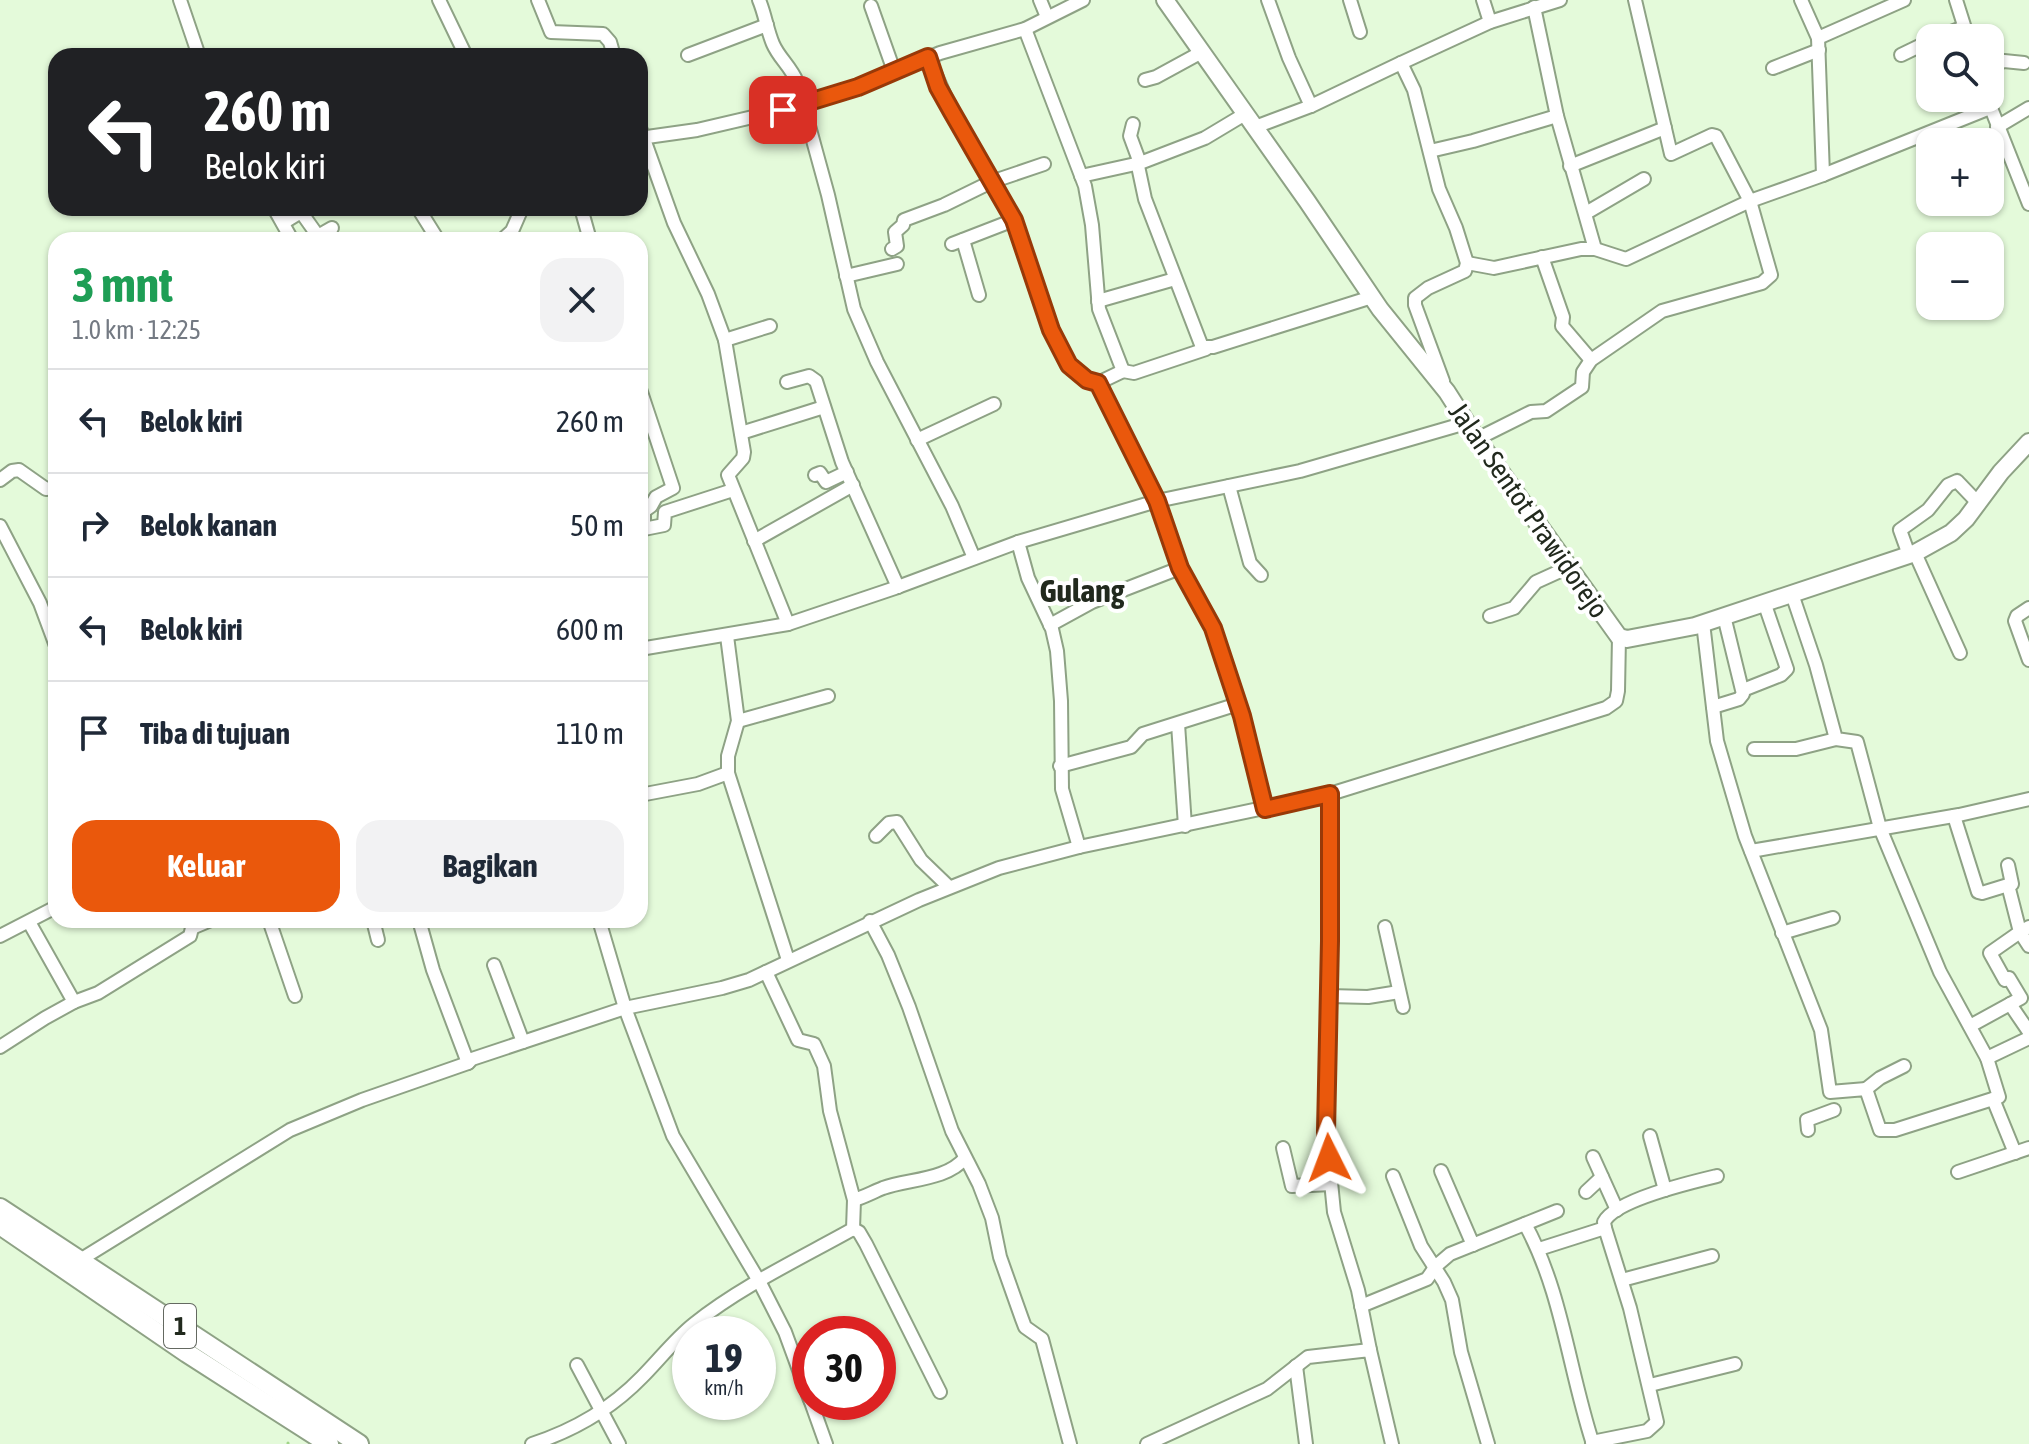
<!DOCTYPE html>
<html lang="id">
<meta charset="utf-8">
<style>
:root{--surface:#fff;--page:#f2f2f3;--text:#1f2937;--muted:#747a83;--line:#e0e1e3;--accent:#ea580c}
body{margin:0;font-family:"Asap Condensed",sans-serif;background:var(--page);color:var(--text);height:100vh;display:flex;flex-direction:column;font-size:30px;white-space:nowrap}
*{box-sizing:border-box;margin:0}
p{font-size:26px;color:var(--muted)}
.icon{flex:none;width:44px;height:44px;fill:none;stroke:currentColor;stroke-width:2;stroke-linecap:round;stroke-linejoin:round}
.map{position:relative;flex:1;overflow:hidden}
.side{position:absolute;left:48px;top:232px;width:600px;height:696px;display:flex;flex-direction:column;background:var(--surface);border-radius:24px;box-shadow:0 2px 6px #0004}
.side>*{flex:none}
.banner{position:absolute;left:48px;top:48px;width:600px;height:168px;border-radius:24px;box-shadow:0 2px 6px #0004;background:#202124;color:#fff;overflow:hidden}
.buttons{position:absolute;left:1916px;top:24px;display:grid;gap:16px}
.buttons a{display:grid;place-items:center;width:88px;height:88px;border-radius:16px;background:var(--surface);box-shadow:0 2px 6px #0004;font-size:40px}
.speed{position:absolute;left:672px;top:1316px;display:flex;gap:16px;font-size:40px;font-weight:700;text-align:center}
.speed>*{display:grid;place-content:center;width:104px;height:104px;border-radius:50%;background:var(--surface);box-shadow:0 2px 6px #0004;line-height:1}
.speed small{font-size:20px;font-weight:400}
.speed .limit{border:12px solid #d22;background:#fff;color:#111}
.pin{position:absolute;display:grid;place-items:center;width:68px;height:68px;color:#fff;margin:-34px;border-radius:16px;box-shadow:0 4px 12px #0006}
.me{position:absolute;width:88px;margin:-44px;rotate:357deg;stroke-linejoin:round;filter:drop-shadow(0 0 6px #0008)}
.turn{display:flex;align-items:center;gap:28px;height:168px;padding:0 24px;font-size:36px}
.turn .icon{width:104px;height:104px;stroke-width:2.5}
.turn b{display:block;font-size:56px;line-height:68px}
.round{display:grid;place-items:center;flex:none;width:84px;height:84px;border-radius:24px;background:var(--page)}
.overview{display:flex;align-items:center;justify-content:space-between;height:136px;padding:0 24px}
h1{font-size:48px;font-weight:700;line-height:60px;color:#1e9e55}
.action{display:flex;gap:16px;margin-top:auto;padding:16px 24px}
.action a{flex:1;height:92px;border-radius:24px;background:var(--accent);color:#fff;font-size:32px;font-weight:700;line-height:92px;text-align:center}
.action a+a{background:var(--page);color:var(--text)}
ul{padding:0;list-style:none}
li{display:flex;align-items:center;gap:24px;height:104px;padding:0 24px;border-top:2px solid var(--line)}
li div{flex:1}
li b{display:block;font-size:30px}
li em{font-style:normal}
.map>svg:first-child{display:block}
</style>
<div class="map">
<svg width="2029" height="1444" viewBox="0 0 2029 1444">
<rect width="100%" height="100%" fill="#e4fada"/>
<g fill="none" stroke-linecap="round" stroke-linejoin="round">
<polyline stroke="#a0d488" stroke-width="3" points="288,1444 288,1443"/>
<defs>
<g id="minor">
<polyline points="180,0 199,56"/>
<polyline points="439,0 466,56"/>
<polyline points="538,0 551,32 603,34 610,42 614,56"/>
<path d="M759 0C765 14 767 30 773 44 779 58 791 67 797 82L828 195 854 309 877 362 952 506 974 558"/>
<polyline points="1040,0 1047,17"/>
<polyline points="1268,0 1289,58 1311,106"/>
<polyline points="1350,0 1360,32"/>
<polyline points="1483,0 1490,22"/>
<polyline points="1956,0 1968,38"/>
<polyline points="871,6 894,71"/>
<polyline points="1534,7 1557,116 1595,249"/>
<polyline points="1025,29 1085,186 1092,225 1099,309 1123,371 1098,383 1157,501 1180,568 1213,628 1242,716 1265,809"/>
<polyline points="1818,38 1904,0"/>
<polyline points="1936,38 1964,27"/>
<polyline points="688,55 767,25"/>
<polyline points="1901,55 1930,41"/>
<polyline points="928,57 952,112 1014,220 1051,330 1069,365 1087,380 1098,383"/>
<polyline points="1990,67 2004,61 2024,63"/>
<polyline points="1773,68 1819,50"/>
<polyline points="1145,80 1156,77 1200,53"/>
<polyline points="1987,98 2029,204"/>
<polyline points="1245,114 1205,138 1140,163 1138,166 1145,199 1202,347 1213,347 1372,297"/>
<polyline points="1255,127 1311,106 1401,63"/>
<polyline points="1997,127 2029,108"/>
<polyline points="640,128 674,223 708,294 725,340 744,452 743,458 728,475 788,624"/>
<polyline points="640,138 697,130 804,105 858,87 940,53 1025,29 1083,0"/>
<polyline points="1430,151 1473,141 1557,116"/>
<polyline points="1570,166 1665,128"/>
<polyline points="1823,175 1990,108"/>
<polyline points="1081,176 1140,163 1130,136 1133,124"/>
<polyline points="274,208 292,240"/>
<polyline points="418,208 438,240"/>
<polyline points="581,208 590,240"/>
<polyline points="1586,213 1644,179"/>
<polyline points="283,223 301,212 318,236 332,228"/>
<polyline points="502,240 512,231 522,208"/>
<polyline points="963,240 979,295"/>
<polyline points="952,244 1014,220"/>
<polyline points="892,249 897,246 895,232 903,225 904,220 944,205 991,182 1044,164"/>
<polyline points="1542,257 1563,317 1562,326 1591,360"/>
<polyline points="1467,263 1494,268 1581,249 1595,249 1626,259 1750,201 1823,175 1818,38 1801,0"/>
<polyline points="846,276 897,264"/>
<polyline points="1098,301 1175,279"/>
<polyline points="725,340 770,326"/>
<polyline points="1123,371 1134,373 1206,349"/>
<polyline points="1443,381 1415,305 1415,298 1428,288 1465,271 1467,263 1456,228 1439,189 1414,90 1401,63 1490,22 1560,0"/>
<polyline points="787,382 809,376 816,381 842,462 898,587"/>
<polyline points="640,389 673,488 656,497 651,506 644,511 644,529 640,529"/>
<polyline points="741,433 824,407"/>
<polyline points="1477,439 1531,412 1546,411 1582,387 1583,372 1591,360 1662,311 1762,283 1771,275 1750,201 1716,136 1712,135 1671,154 1635,0"/>
<polyline points="917,440 994,404"/>
<polyline points="815,475 820,473 826,482 847,472"/>
<polyline points="0,480 12,471 19,470 46,489 56,488"/>
<polyline points="1229,486 1250,563 1261,575"/>
<polyline points="0,526 40,603 56,646"/>
<polyline points="644,529 664,525 665,512 733,490"/>
<polyline points="754,541 853,485"/>
<polyline points="1018,542 1028,578 1052,629 1057,651 1061,701 1062,789 1079,847"/>
<polyline points="1915,553 1960,653"/>
<polyline points="1909,555 1900,530 1928,510 1948,485 1957,481 1979,504"/>
<polyline points="2029,608 2017,616 2015,621 2029,660"/>
<polyline points="1490,616 1514,608 1536,582 1569,567"/>
<polyline points="1703,623 1717,741 1745,836 1821,1030 1830,1092 1866,1089 1880,1130 1895,1130 1999,1097 1987,1058 1940,972 1880,828 1857,742 1836,739 1816,665 1792,594"/>
<polyline points="1050,625 1092,602 1180,568"/>
<polyline points="727,636 738,721 728,756 728,773 788,960"/>
<polyline points="640,649 788,624 895,588 1018,542 1157,501 1300,471 1466,423"/>
<polyline points="1743,690 1781,675 1787,669 1764,602"/>
<polyline points="1713,707 1739,699 1743,694 1724,616"/>
<polyline points="738,721 828,696"/>
<polyline points="1178,724 1185,826"/>
<polyline points="1754,749 1796,749 1836,739"/>
<polyline points="1060,766 1131,747 1143,734 1238,704"/>
<polyline points="1330,794 1330,941 1326,1132 1334,1212 1358,1290 1370,1350"/>
<polyline points="640,795 698,784 728,773"/>
<polyline points="1954,816 1978,892 1982,893 2008,885"/>
<polyline points="876,836 889,823 897,822 921,860 949,887"/>
<polyline points="1751,851 1959,815 2029,799"/>
<polyline points="269,920 295,996"/>
<polyline points="373,920 378,940"/>
<polyline points="419,920 433,970 468,1063 472,1059 625,1008 599,920"/>
<polyline points="870,921 888,955 909,1007 952,1131 979,1184 992,1218 1000,1257 1022,1319 1025,1327 1042,1339 1070,1444"/>
<polyline points="1385,927 1403,1007"/>
<polyline points="2029,927 2020,932 2029,946"/>
<polyline points="192,928 211,920"/>
<polyline points="1782,933 1833,918"/>
<polyline points="0,936 56,907"/>
<polyline points="494,965 523,1042"/>
<polyline points="1329,996 1368,997 1399,992"/>
<polyline points="74,1002 98,993 190,936 192,928 189,920"/>
<polyline points="2010,1004 2029,1032"/>
<polyline points="1970,1026 2021,998 2009,978 2005,980 1990,953 2020,932 2008,885 2012,884 2008,865"/>
<polyline points="0,1047 45,1018 74,1002 29,922"/>
<polyline points="1987,1058 2029,1038"/>
<polyline points="1866,1089 1880,1078 1904,1066"/>
<polyline points="1993,1099 2015,1153"/>
<polyline points="1808,1130 1807,1120 1834,1110"/>
<polyline points="1650,1136 1665,1190"/>
<polyline points="1283,1148 1292,1186 1331,1184"/>
<polyline points="1593,1157 1617,1210"/>
<polyline points="1441,1171 1473,1245"/>
<polyline points="1958,1172 2029,1148"/>
<polyline points="1393,1176 1421,1246 1444,1282 1452,1300 1461,1352 1488,1444"/>
<polyline points="1586,1192 1602,1177"/>
<path d="M854 1200C864 1197 873 1192 883 1188 909 1179 947 1180 965 1158"/>
<path d="M1525 1224C1562 1291 1569 1371 1593 1444"/>
<path d="M1605 1228 1604 1222C1615 1200 1692 1182 1717 1176"/>
<polyline points="853,1229 859,1232 866,1244 940,1392"/>
<polyline points="1539,1249 1605,1228 1630,1308 1657,1422 1647,1431 1592,1442"/>
<polyline points="80,1260 290,1130 362,1100 468,1063"/>
<polyline points="1622,1280 1712,1256"/>
<polyline points="1361,1306 1427,1279 1436,1266 1450,1254 1557,1211"/>
<polyline points="577,1365 619,1444"/>
<polyline points="1296,1366 1306,1444"/>
<polyline points="1650,1385 1735,1364"/>
<polyline points="810,1400 785,1332 759,1281 673,1136 625,1008 722,988 749,980 919,900 999,868 1079,847 1330,794 1606,708 1616,701 1618,691 1619,637"/>
<polyline points="811,1402 826,1444"/>
<path d="M532 1444C575 1430 611 1409 642 1377 659 1360 675 1339 694 1324 740 1287 801 1258 853 1229L854 1200 830 1111 824 1066 814 1044 798 1040 766 972"/>
<polyline points="1147,1444 1267,1389 1308,1357 1370,1350 1392,1444"/>
</g>
<polyline id="major" points="1165,0 1307,201 1380,309 1447,392 1475,436 1619,637 1627,639 1695,626 1915,553 1951,533 1966,519 2001,472 2029,442"/>
<g id="highway">
<polyline points="0,1208 359,1444"/>
<polyline points="0,1225 187,1353 329,1444"/>
</g>
</defs>
<use href="#minor" stroke="#8ea285" stroke-width="16"/>
<use href="#major" stroke="#8ea285" stroke-width="20"/>
<use href="#highway" stroke="#8ea285" stroke-width="22"/>
<use href="#minor" stroke="#fff" stroke-width="12"/>
<use href="#major" stroke="#fff" stroke-width="16"/>
<use href="#highway" stroke="#fff" stroke-width="18"/>
</g>
<g fill="none" stroke-linecap="round" stroke-linejoin="round">
<defs>
<polyline id="route" points="783,110 858,87 928,57 938,87 952,112 1014,220 1051,330 1069,365 1087,380 1098,383 1157,501 1180,568 1213,628 1242,716 1265,809 1330,794 1330,941 1326,1132 1329,1158"/>
</defs>
<use href="#route" stroke="#983908" stroke-width="20"/>
<use href="#route" stroke="#ea580c" stroke-width="14"/>
</g>
<g text-anchor="middle" dominant-baseline="central" stroke-width="8" stroke-linejoin="round" paint-order="stroke">
<rect fill="#fff" stroke="#646961" stroke-width="2" x="164" y="1304" width="32" height="44" rx="6"/>
<g font-size="26" font-weight="bold" fill="#21291d">
<text x="180" y="1326">1</text>
</g>
<g font-size="28" fill="#21291d" stroke="#fff">
<text transform="translate(1529 510) rotate(55)">Jalan Sentot Prawidorejo</text>
</g>
<g font-size="32" font-weight="bold" fill="#21291d" stroke="#fff">
<text x="1082" y="590">Gulang</text>
</g>
</g>
</svg>
<div class="buttons">
<a><svg class="icon" aria-label="search" viewBox="0 0 24 24"><circle cx="10" cy="10" r="6"/><path d="M15 15l6 6"/></svg></a>
<a>+</a>
<a>−</a>
</div>
<div class="speed"><div>19<small>km/h</small></div><div class="limit">30</div></div>
<div class="pin" style="left:783px;top:110px;background:#d93025"><svg class="icon" aria-label="arrive" viewBox="0 0 24 24"><path d="M6 21V4h12l-3 4 3 4H6"/></svg></div>
<svg class="me" style="left:1329px;top:1158px" viewBox="-20 -20 40 40"><path d="M0-17L14 15 0 8-14 15z" fill="#ea580c" stroke="#fff" stroke-width="4"/></svg>
<div class="banner">
<div class="turn"><svg class="icon" aria-label="left" viewBox="0 0 24 24"><path d="M17 20v-9H6M10 6l-5 5 5 5"/></svg><div><b>260 m</b>Belok kiri</div></div>
</div>
<section class="side">
<div class="overview"><div><h1>3 mnt</h1><p>1.0 km · 12:25</p></div><a class="round"><svg class="icon" aria-label="close" viewBox="0 0 24 24"><path d="M6 6l12 12M18 6L6 18"/></svg></a></div>
<ul>
<li><svg class="icon" aria-label="left" viewBox="0 0 24 24"><path d="M17 20v-9H6M10 6l-5 5 5 5"/></svg><div><b>Belok kiri</b></div><em>260 m</em></li>
<li><svg class="icon" aria-label="right" viewBox="0 0 24 24"><path d="M7 20v-9h11M14 6l5 5-5 5"/></svg><div><b>Belok kanan</b></div><em>50 m</em></li>
<li><svg class="icon" aria-label="left" viewBox="0 0 24 24"><path d="M17 20v-9H6M10 6l-5 5 5 5"/></svg><div><b>Belok kiri</b></div><em>600 m</em></li>
<li><svg class="icon" aria-label="arrive" viewBox="0 0 24 24"><path d="M6 21V4h12l-3 4 3 4H6"/></svg><div><b>Tiba di tujuan</b></div><em>110 m</em></li>
</ul>
<div class="action"><a>Keluar</a><a>Bagikan</a></div>
</section>
</div>
